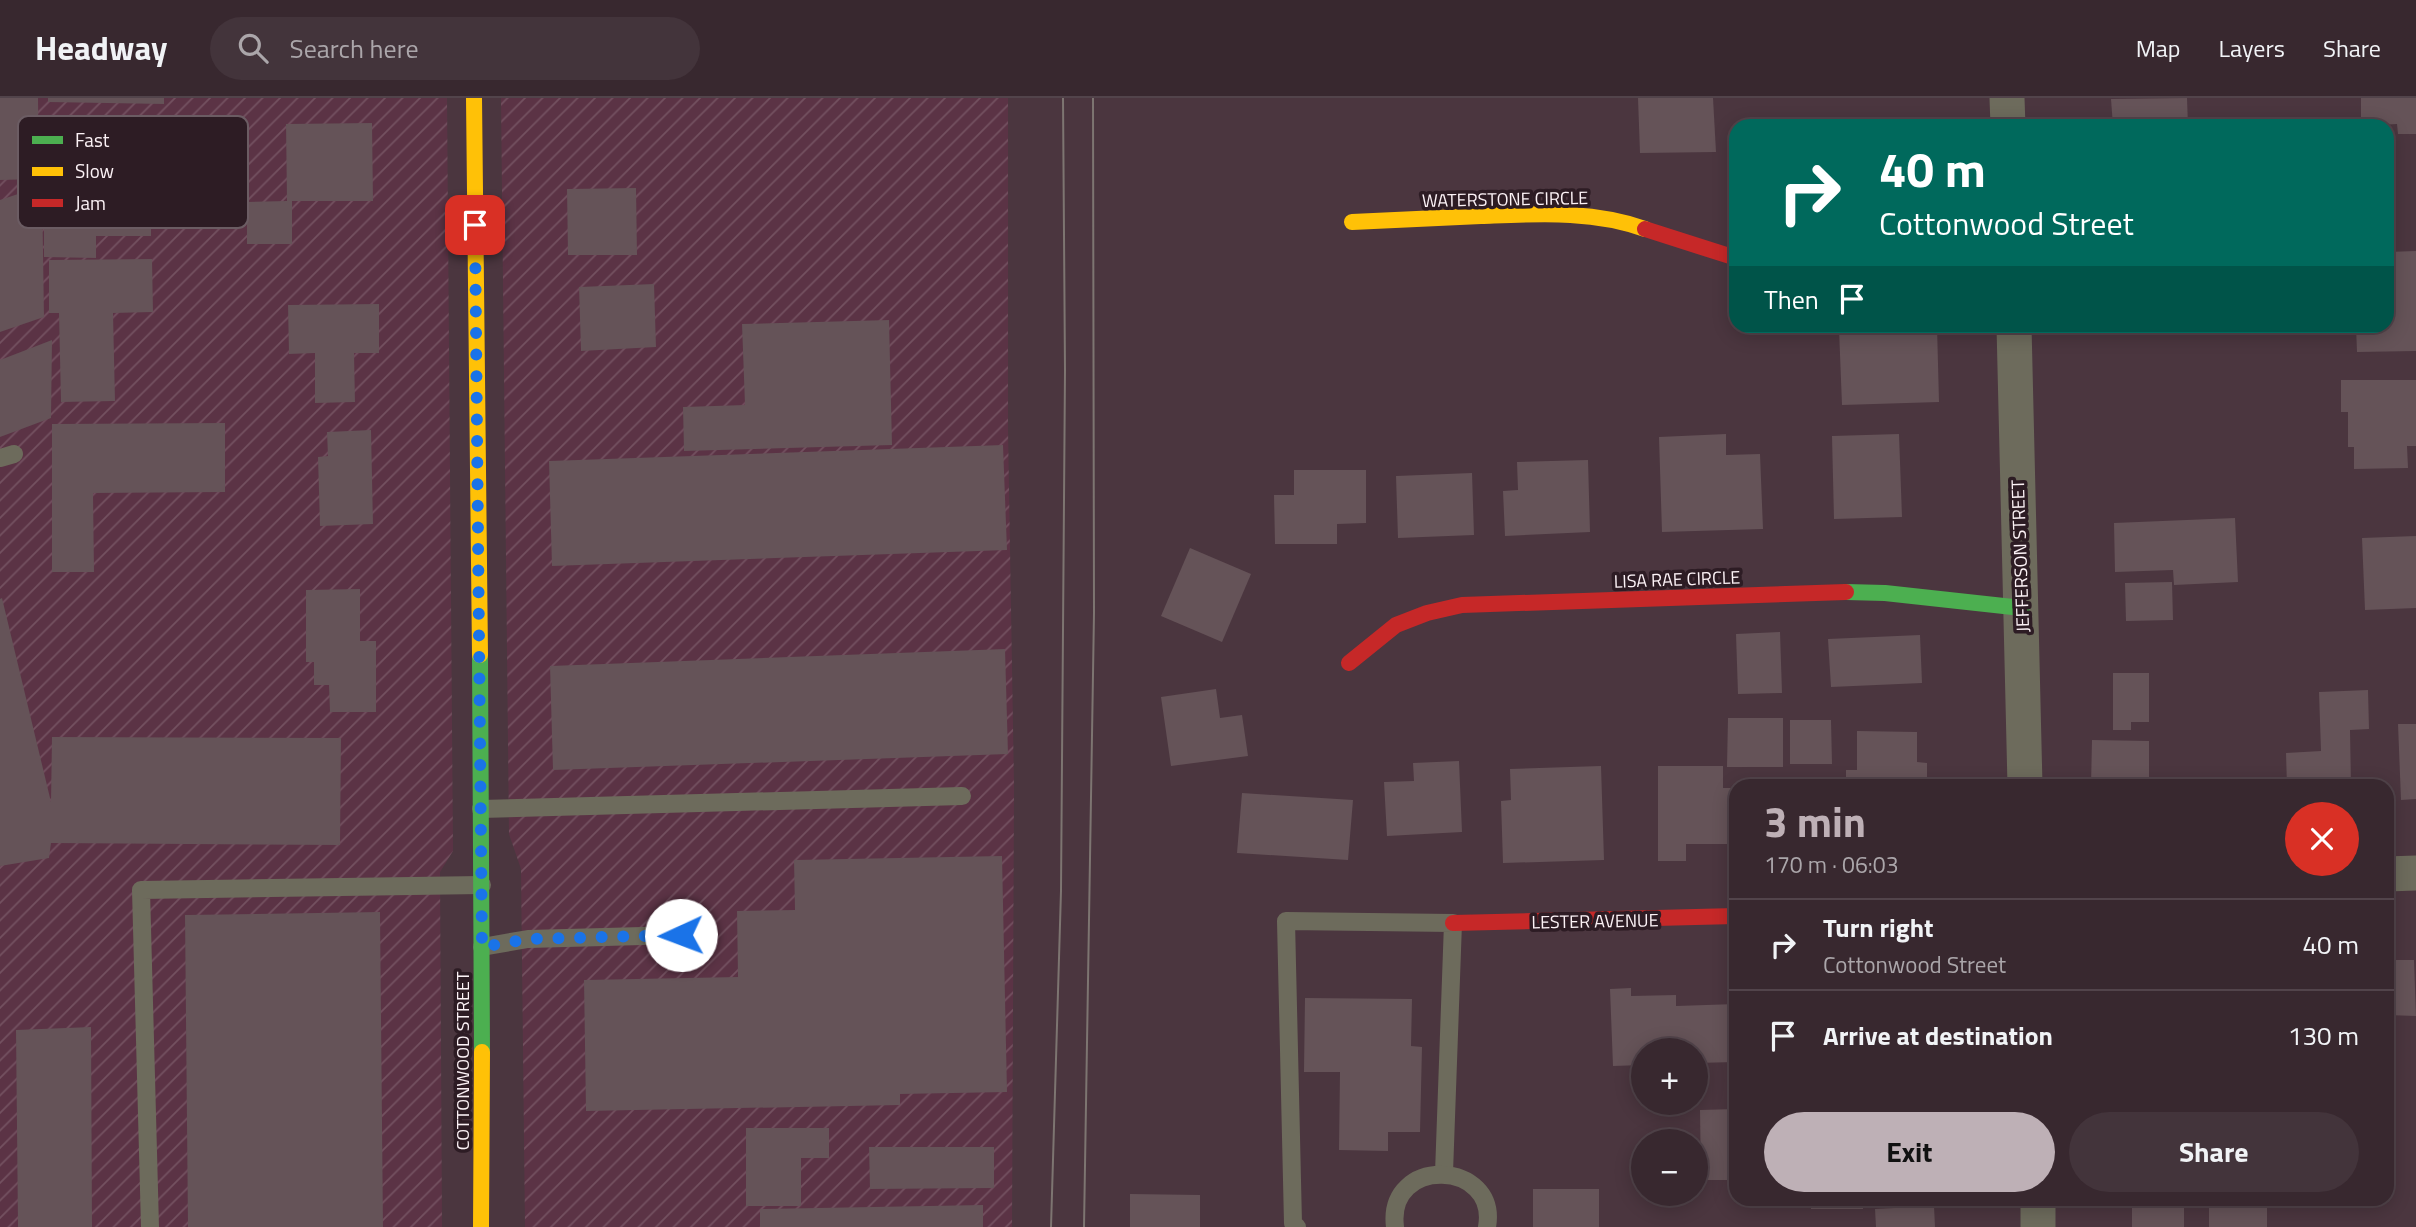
<!DOCTYPE html>
<meta charset="utf-8">
<style>
:root{--surface:#38282f;--page:#43343b;--text:#f1f3f6;--muted:#aba6aa;--line:#52444b;--accent:#beb0b6}
body{margin:0;font-family:"Titillium Web",sans-serif;background:var(--page);color:var(--text);height:100vh;display:flex;flex-direction:column;font-size:26px;white-space:nowrap}
*{box-sizing:border-box;margin:0}
p{font-size:23px;color:var(--muted)}
.icon{flex:none;width:38px;height:38px;fill:none;stroke:currentColor;stroke-width:2;stroke-linecap:round;stroke-linejoin:round}
.map{position:relative;flex:1;overflow:hidden}
.side{position:absolute;left:1729px;top:681px;width:665px;height:427px;display:flex;flex-direction:column;background:var(--surface);border-radius:21px;box-shadow:0 4px 18px #0003,0 0 0 2px var(--line)}
.side>*{flex:none}
.hud{position:absolute;left:1729px;top:21px;width:665px;height:214px;border-radius:21px;box-shadow:0 4px 18px #0003,0 0 0 2px var(--line);background:#00695c;color:#fff;overflow:hidden}
.controls{position:absolute;left:1631px;top:940px;display:grid;gap:14px}
.controls a{display:grid;place-items:center;width:77px;height:77px;border-radius:50%;background:var(--surface);box-shadow:0 4px 18px #0003,0 0 0 2px var(--line);font-size:35px}
.pin{position:absolute;display:grid;place-items:center;width:60px;height:60px;color:#fff;margin:-30px;border-radius:14px;box-shadow:0 4px 10px #0006}
.me{position:absolute;width:77px;margin:-38px;rotate:268deg;stroke-linejoin:round;filter:drop-shadow(0 0 5px #0008)}
.turn{display:flex;align-items:center;gap:24px;height:147px;padding:0 35px;font-size:32px}
.turn .icon{width:91px;height:91px;stroke-width:2.5}
.turn b{display:block;font-size:49px;line-height:60px}
.then{display:flex;align-items:center;height:66px;padding:0 35px;background:#0003;gap:14px;font-size:26px}
.round{display:grid;place-items:center;flex:none;width:74px;height:74px;border-radius:37px;background:var(--page)}
.summary{display:flex;align-items:center;justify-content:space-between;height:119px;padding:0 35px}
h1{font-size:42px;font-weight:700;line-height:52px;color:var(--accent)}
.button{display:flex;gap:14px;margin-top:auto;padding:14px 35px}
.button a{flex:1;height:80px;border-radius:42px;background:var(--accent);color:#111;font-size:28px;font-weight:700;line-height:80px;text-align:center}
.button a+a{background:var(--page);color:var(--text)}
ul{padding:0;list-style:none}
li{display:flex;align-items:center;gap:21px;height:91px;padding:0 35px;border-top:2px solid var(--line)}
li div{flex:1}
li b{display:block;font-size:26px}
li em{font-style:normal}
header{display:flex;align-items:center;gap:42px;box-sizing:border-box;height:98px;padding:0 35px;background:var(--surface);border-bottom:2px solid var(--line)}
header strong{font-size:33px}
nav{display:flex;gap:38px;margin-inline-start:auto;font-size:24px}
.search{width:490px;height:63px;background:var(--page);display:flex;align-items:center;gap:18px;box-sizing:border-box;padding:0 24px;border-radius:38px;color:var(--muted);font-size:26px}
.map>svg:first-child{display:block}
</style>
<header>
<strong>Headway</strong>
<div class="search"><svg class="icon" aria-label="search" viewBox="0 0 24 24"><circle cx="10" cy="10" r="6"/><path d="M15 15l6 6"/></svg>Search here</div>
<nav><a>Map</a><a>Layers</a><a>Share</a></nav>
</header>
<div class="map">
<svg width="2416" height="1129" viewBox="0 0 2416 1129">
<defs>
<pattern id="industrial-furrows" width="10" height="10" patternUnits="userSpaceOnUse" patternTransform="scale(1.75)"><rect width="10" height="10" fill="#5b3345"/><path d="M-1 1l2-2M0 10L10 0M9 11l2-2" fill="none" stroke="#735160"/></pattern>
</defs>
<rect width="100%" height="100%" fill="#4b363f"/>
<g fill="url(#industrial-furrows)">
<polygon points="0,0 447,0 453,753 440,774 442,1129 0,1129"/>
<polygon points="501,0 1008,0 1008,332 1014,688 1012,1129 525,1129 521,771 509,736"/>
</g>
<g fill="#655358">
<polygon points="0,0 38,0 39,81 0,82"/>
<polygon points="48,0 164,0 164,6 48,4"/>
<polygon points="1638,0 1713,0 1716,54 1640,55"/>
<polygon points="2187,0 2188,28 2113,28 2111,1"/>
<polygon points="2361,0 2416,0 2416,36 2398,36 2397,26 2361,28"/>
<polygon points="1909,22 1909,28 1818,28 1818,23"/>
<polygon points="372,25 373,103 292,103 292,146 247,146 247,104 287,103 286,26"/>
<polygon points="42,88 44,219 0,234 0,102"/>
<polygon points="636,90 637,157 568,157 567,91"/>
<polygon points="44,101 151,101 151,138 96,138 96,160 44,159"/>
<polygon points="2416,153 2416,253 2357,254 2356,228 2387,228 2387,154"/>
<polygon points="152,161 153,214 113,215 115,303 61,304 59,215 49,215 49,162"/>
<polygon points="654,186 656,249 581,253 579,189"/>
<polygon points="379,206 379,255 354,255 355,304 315,305 315,255 289,256 288,207"/>
<polygon points="889,222 892,347 684,353 683,309 745,307 742,226"/>
<polygon points="1937,228 1939,304 1842,307 1839,231"/>
<polygon points="52,242 51,320 0,339 0,262"/>
<polygon points="2341,282 2416,282 2416,348 2407,348 2408,370 2354,371 2354,349 2348,349 2348,314 2341,314"/>
<polygon points="225,325 225,394 93,395 94,474 52,474 52,326"/>
<polygon points="371,332 373,426 320,428 318,359 328,358 327,334"/>
<polygon points="1726,336 1726,357 1760,356 1763,431 1662,434 1659,339"/>
<polygon points="1899,336 1902,419 1834,421 1832,338"/>
<polygon points="1003,347 1007,452 552,468 549,363"/>
<polygon points="1588,362 1590,434 1505,438 1503,393 1518,392 1517,364"/>
<polygon points="1294,372 1366,372 1366,425 1337,426 1337,446 1275,446 1274,397 1294,397"/>
<polygon points="1472,375 1474,437 1398,440 1396,378"/>
<polygon points="2235,420 2238,484 2174,487 2173,472 2115,474 2114,425"/>
<polygon points="2416,438 2416,510 2365,512 2362,440"/>
<polygon points="1190,450 1251,476 1222,544 1161,518"/>
<polygon points="2172,484 2173,522 2126,523 2125,485"/>
<polygon points="360,491 360,543 376,543 376,614 330,614 329,587 314,587 314,564 306,564 306,492"/>
<polygon points="2,500 51,704 52,639 341,640 340,747 51,745 49,760 0,768 0,501"/>
<polygon points="1780,534 1782,595 1738,596 1736,536"/>
<polygon points="1920,537 1922,585 1831,589 1828,541"/>
<polygon points="1005,551 1008,656 553,672 550,568"/>
<polygon points="2113,575 2149,575 2149,624 2131,624 2131,632 2113,632"/>
<polygon points="1216,591 1220,620 1242,617 1248,658 1171,668 1161,599"/>
<polygon points="2368,592 2369,631 2350,632 2351,688 2287,688 2286,655 2321,653 2319,594"/>
<polygon points="1728,620 1783,620 1783,669 1727,669"/>
<polygon points="1790,622 1831,622 1832,666 1790,666"/>
<polygon points="2398,626 2416,626 2416,701 2401,702"/>
<polygon points="1857,633 1917,634 1917,664 1927,665 1927,688 1846,688 1846,672 1857,672"/>
<polygon points="2092,642 2149,643 2149,688 2091,688"/>
<polygon points="1459,663 1462,734 1387,738 1384,684 1414,683 1413,665"/>
<polygon points="1601,668 1604,762 1503,765 1501,703 1511,702 1510,671"/>
<polygon points="1658,668 1723,668 1723,690 1736,690 1736,746 1686,746 1686,763 1658,763"/>
<polygon points="1242,695 1353,702 1348,762 1237,755"/>
<polygon points="1002,758 1007,994 900,996 900,1007 586,1013 584,882 738,879 737,813 795,812 794,762"/>
<polygon points="380,814 383,1129 188,1129 185,817"/>
<polygon points="2387,862 2414,862 2416,918 2387,917"/>
<polygon points="1631,890 1631,898 1676,897 1676,908 1736,906 1736,964 1696,965 1696,952 1643,952 1643,967 1613,968 1610,891"/>
<polygon points="1305,900 1412,901 1411,948 1422,949 1420,1034 1388,1034 1388,1053 1339,1052 1340,974 1304,974"/>
<polygon points="91,929 92,1129 18,1129 16,932"/>
<polygon points="1736,1011 1736,1082 1701,1082 1700,1012"/>
<polygon points="746,1030 829,1030 829,1060 801,1060 801,1108 746,1108"/>
<polygon points="869,1049 994,1049 994,1090 870,1091"/>
<rect x="1533" y="1091" width="66" height="38"/>
<polygon points="1130,1096 1200,1097 1200,1129 1130,1129"/>
<rect x="1811" y="1101" width="52" height="10"/>
<rect x="2132" y="1101" width="52" height="28"/>
<rect x="2209" y="1101" width="58" height="28"/>
<polygon points="983,1107 983,1129 760,1129 760,1111"/>
<polygon points="1934,1108 1935,1129 1876,1129 1875,1111"/>
</g>
<g fill="none" stroke-linecap="round" stroke-linejoin="round">
<g stroke="#6d6b5c" stroke-width="18">
<polyline points="0,360 14,356"/>
<polyline points="481,711 962,698"/>
<polyline points="482,849 528,841 681,837"/>
<polyline points="150,1129 141,792 482,787"/>
<polyline points="1297,1129 1293,1125 1286,823 1453,825 1444,1075"/>
<path d="M1395 1129C1386 1057 1499 1062 1487 1129"/>
</g>
<g stroke="#6d6b5c" stroke-width="35">
<polyline points="2007,0 2008,28"/>
<polyline points="2014,228 2025,688"/>
<polyline points="2387,776 2416,775"/>
<polyline points="2038,1101 2038,1129"/>
</g>
<g stroke="#4caf50" stroke-width="16">
<polyline points="1846,494 1885,495 2022,510"/>
<polyline points="480,557 482,954"/>
</g>
<g stroke="#ffc107" stroke-width="16">
<polyline points="474,0 480,557"/>
<path d="M1352 124C1395 122 1438 120 1481 118 1536 116 1593 112 1645 131"/>
<polyline points="481,1129 482,954"/>
</g>
<g stroke="#c62828" stroke-width="16">
<polyline points="1645,131 1736,160"/>
<polyline points="1349,565 1396,527 1427,515 1462,507 1846,494"/>
<polyline points="1453,825 1736,818"/>
</g>
<g stroke="#7d7571" stroke-width="2">
<polyline points="1051,1129 1061,793 1065,272 1063,0"/>
<polyline points="1084,1129 1094,515 1093,0"/>
</g>
</g>
<g fill="none" stroke-linecap="round" stroke-linejoin="round">
<polyline stroke="#1a73e8" stroke-width="12" stroke-dasharray="0 21.6" points="475,127 482,849 528,841 681,837"/>
</g>
<g text-anchor="middle" dominant-baseline="central" stroke-width="7" stroke-linejoin="round" paint-order="stroke">
<g font-size="18" fill="#fcf2f6" stroke="#2d1c24">
<text transform="translate(1505 101) rotate(-1)">WATERSTONE CIRCLE</text>
<text transform="translate(2020 458) rotate(-92)">JEFFERSON STREET</text>
<text transform="translate(1677 481) rotate(-2)">LISA RAE CIRCLE</text>
<text transform="translate(1595 823) rotate(-1)">LESTER AVENUE</text>
<text transform="translate(462 963) rotate(-90)">COTTONWOOD STREET</text>
</g>
</g>
<rect x="18" y="18" width="230" height="112" rx="10" fill="#2d1c24" stroke="#6b5c63" stroke-width="2"/>
<rect x="32" y="38" width="31" height="8" fill="#4caf50"/>
<rect x="32" y="69" width="31" height="9" fill="#ffc107"/>
<rect x="32" y="101" width="31" height="8" fill="#c62828"/>
<g font-size="19" fill="#fcf2f6">
<text x="75" y="49">Fast</text>
<text x="75" y="80">Slow</text>
<text x="75" y="112">Jam</text>
</g>
</svg>
<div class="controls">
<a>+</a>
<a>−</a>
</div>
<div class="pin" style="left:475px;top:127px;background:#d93025"><svg class="icon" aria-label="arrive" viewBox="0 0 24 24"><path d="M6 21V4h12l-3 4 3 4H6"/></svg></div>
<svg class="me" style="left:681px;top:837px" viewBox="-20 -20 40 40"><circle r="19" fill="#fff"/><path d="M0-13L10 11 0 6-10 11z" fill="#1a73e8"/></svg>
<div class="hud">
<div class="turn"><svg class="icon" aria-label="right" viewBox="0 0 24 24"><path d="M7 20v-9h11M14 6l5 5-5 5"/></svg><div><b>40 m</b>Cottonwood Street</div></div>
<div class="then">Then<svg class="icon" aria-label="arrive" viewBox="0 0 24 24"><path d="M6 21V4h12l-3 4 3 4H6"/></svg></div>
</div>
<section class="side">
<div class="summary"><div><h1>3 min</h1><p>170 m · 06:03</p></div><a class="round" style="background:#d93025;color:#fff"><svg class="icon" aria-label="close" viewBox="0 0 24 24"><path d="M6 6l12 12M18 6L6 18"/></svg></a></div>
<ul>
<li><svg class="icon" aria-label="right" viewBox="0 0 24 24"><path d="M7 20v-9h11M14 6l5 5-5 5"/></svg><div><b>Turn right</b><p>Cottonwood Street</p></div><em>40 m</em></li>
<li><svg class="icon" aria-label="arrive" viewBox="0 0 24 24"><path d="M6 21V4h12l-3 4 3 4H6"/></svg><div><b>Arrive at destination</b></div><em>130 m</em></li>
</ul>
<div class="button"><a>Exit</a><a>Share</a></div>
</section>
</div>
